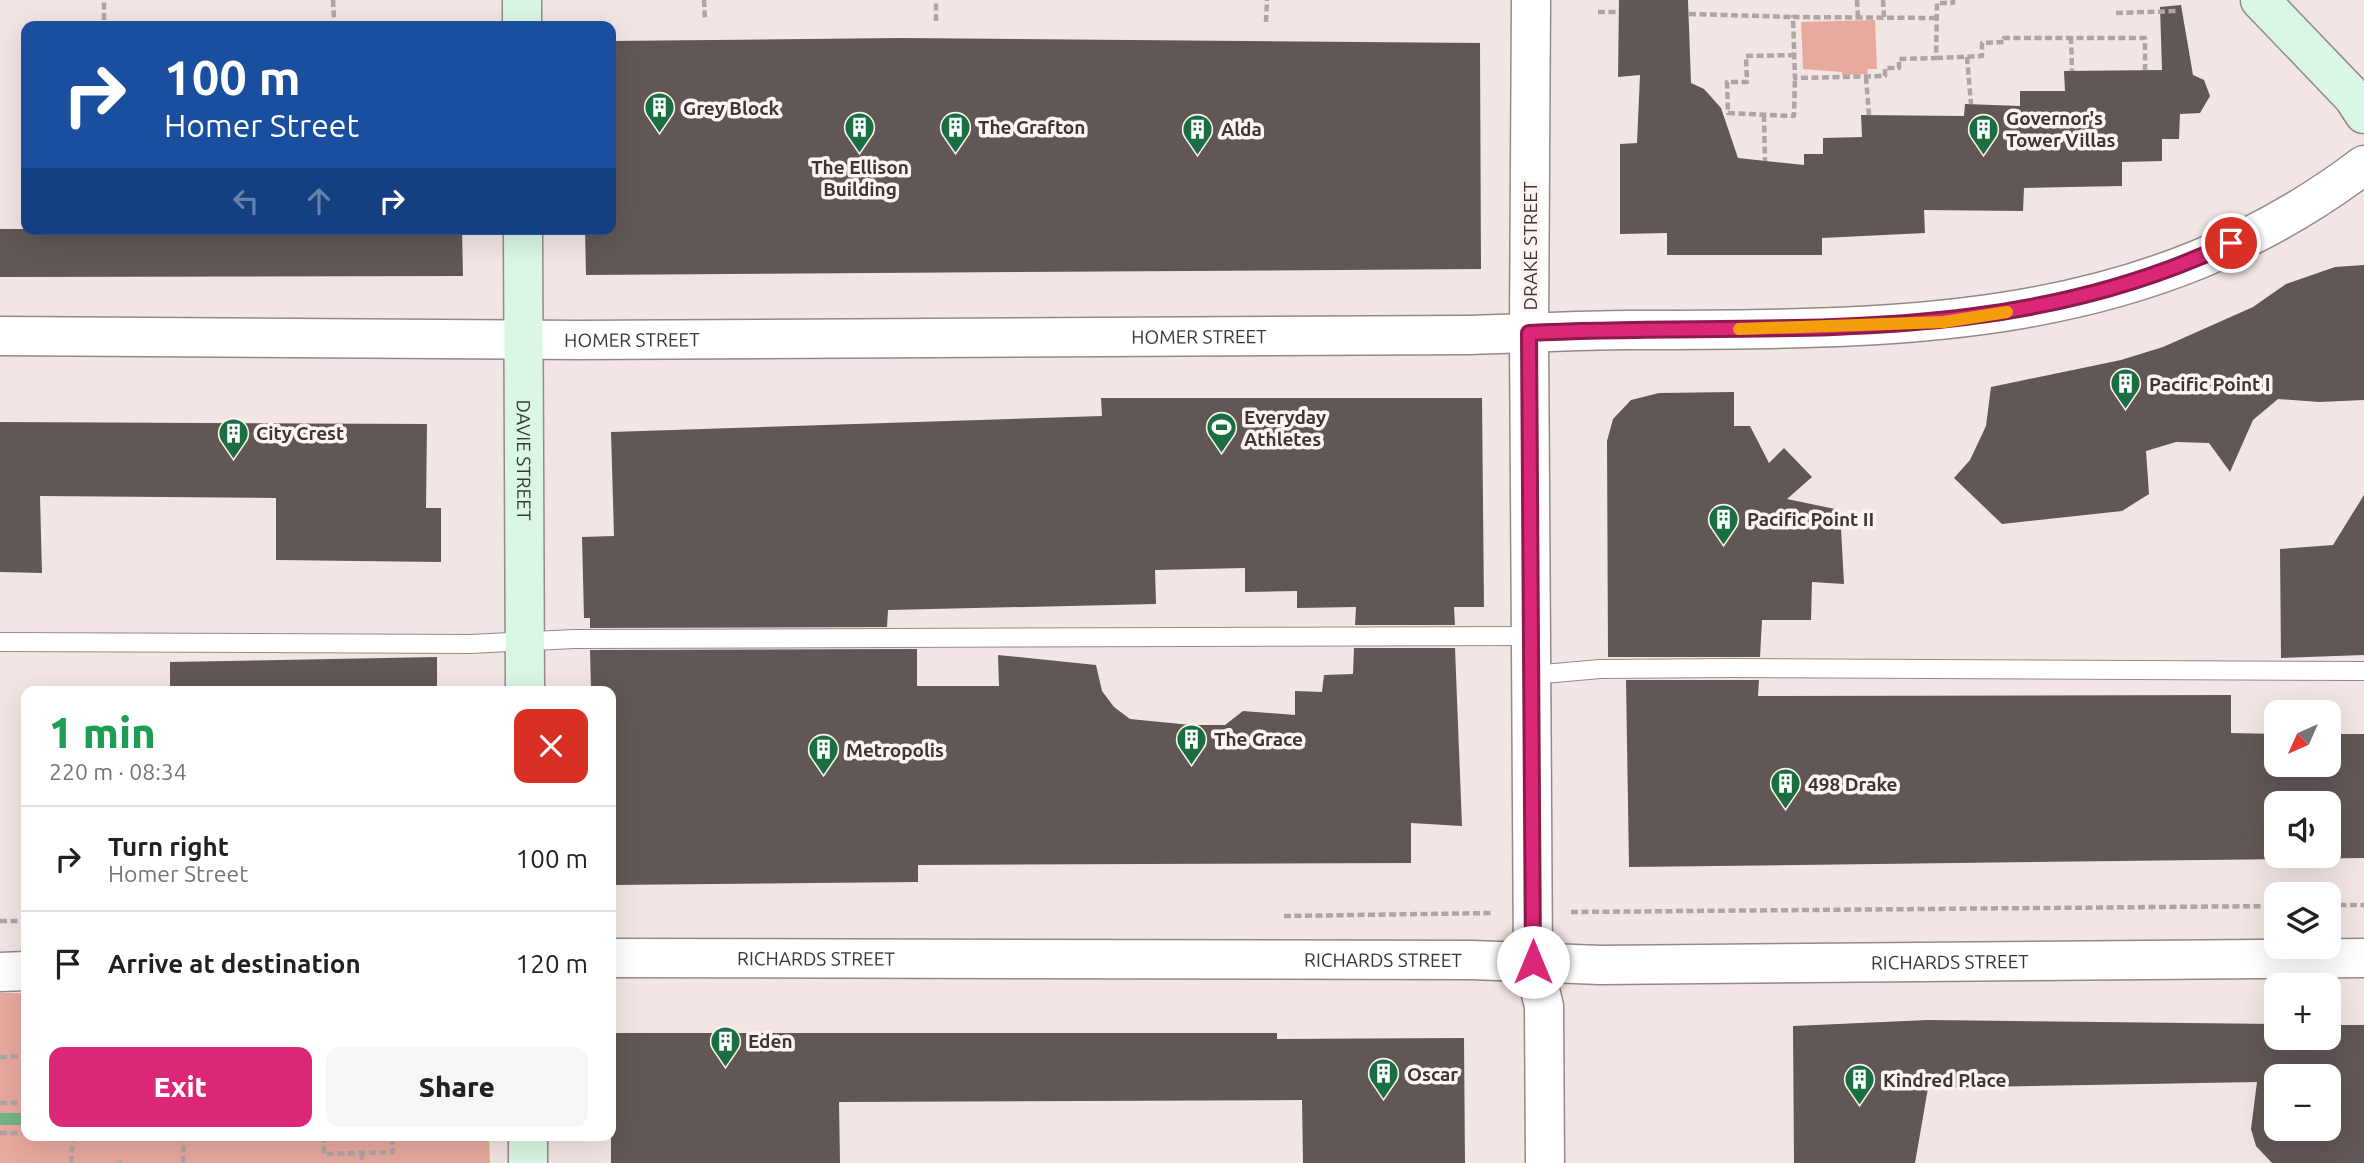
<!DOCTYPE html>
<meta charset="utf-8">
<style>
:root{--surface:#fff;--page:#f6f6f6;--text:#202124;--muted:#757577;--line:#e0e0e0;--accent:#db2777}
body{margin:0;font-family:Ubuntu,sans-serif;background:var(--page);color:var(--text);height:100vh;display:flex;flex-direction:column;font-size:26px;white-space:nowrap}
*{box-sizing:border-box;margin:0}
p{font-size:23px;color:var(--muted)}
.icon{flex:none;width:38px;height:38px;fill:none;stroke:currentColor;stroke-width:2;stroke-linecap:round;stroke-linejoin:round}
.map{position:relative;flex:1;overflow:hidden}
.side{position:absolute;left:21px;top:686px;width:595px;height:455px;display:flex;flex-direction:column;background:var(--surface);border-radius:14px;box-shadow:0 7px 28px #0002}
.side>*{flex:none}
.hud{position:absolute;left:21px;top:21px;width:595px;height:214px;border-radius:14px;box-shadow:0 7px 28px #0002;background:#1a4fa0;color:#fff;overflow:hidden}
.needle{width:46px;rotate:225deg}
.tools{position:absolute;left:2264px;top:700px;display:grid;gap:14px}
.tools a{display:grid;place-items:center;width:77px;height:77px;border-radius:14px;background:var(--surface);box-shadow:0 7px 28px #0002;font-size:35px}
.pin{position:absolute;display:grid;place-items:center;width:60px;height:60px;color:#fff;margin:-30px;border:4px solid #fff;border-radius:50%;box-shadow:0 2px 7px #0007}
.me{position:absolute;width:77px;margin:-38px;rotate:0deg;stroke-linejoin:round;filter:drop-shadow(0 0 5px #0008)}
.turn{display:flex;align-items:center;gap:24px;height:147px;padding:0 28px;font-size:32px}
.turn .icon{width:91px;height:91px;stroke-width:2.5}
.turn b{display:block;font-size:49px;line-height:60px}
.lanes{display:flex;align-items:center;height:66px;padding:0 28px;background:#0003;justify-content:center;gap:35px;direction:ltr}
.lanes .off{opacity:.35}
.round{display:grid;place-items:center;flex:none;width:74px;height:74px;border-radius:14px;background:var(--page)}
.overview{display:flex;align-items:center;justify-content:space-between;height:119px;padding:0 28px}
h1{font-size:42px;font-weight:800;line-height:52px;color:#1e9e55}
.cta{display:flex;gap:14px;margin-top:auto;padding:14px 28px}
.cta a{flex:1;height:80px;border-radius:14px;background:var(--accent);color:#fff;font-size:28px;font-weight:800;line-height:80px;text-align:center}
.cta a+a{background:var(--page);color:var(--text)}
ul{padding:0;list-style:none}
li{display:flex;align-items:center;gap:21px;height:105px;padding:0 28px;border-top:2px solid var(--line)}
li div{flex:1}
li b{display:block;font-size:26px}
li em{font-style:normal}
.map>svg:first-child{display:block}
</style>
<div class="map">
<svg width="2364" height="1163" viewBox="0 0 2364 1163">
<rect width="100%" height="100%" fill="#f2e6e4"/>
<g fill="#e8a99f">
<polygon points="1875,20 1877,69 1868,69 1867,74 1842,75 1842,72 1803,69 1801,22"/>
<polygon points="0,993 26,993 26,1136 489,1136 490,1163 0,1163"/>
</g>
<g fill="none" stroke-linecap="round" stroke-linejoin="round">
<polyline stroke="#74b388" stroke-width="12" points="0,1119 26,1119"/>
</g>
<g fill="#615755" fill-rule="evenodd">
<polygon points="1619,0 1688,0 1691,83 1704,89 1721,108 1738,158 1804,165 1804,154 1823,154 1823,138 1862,137 1861,115 1964,116 1965,104 2020,106 2020,91 2065,91 2064,71 2162,70 2160,7 2181,5 2193,75 2204,80 2210,96 2200,113 2180,114 2179,139 2162,139 2162,161 2122,162 2122,186 2024,188 2023,211 1924,210 1925,233 1822,238 1822,255 1667,255 1667,233 1620,234 1620,144 1637,143 1640,75 1618,77"/>
<polygon points="901,38 1480,43 1481,269 586,275 585,229 611,229 611,41"/>
<polygon points="0,229 462,229 463,276 0,277"/>
<polygon points="2364,265 2364,400 2319,402 2278,399 2253,420 2230,472 2209,443 2176,442 2146,451 2149,494 2122,511 2002,524 1954,478 1970,460 1986,426 1991,387 2121,360 2163,347 2253,307 2286,284 2335,267"/>
<polygon points="1734,392 1734,426 1750,426 1769,463 1784,448 1812,477 1787,499 1840,510 1844,584 1812,582 1811,620 1762,620 1760,657 1608,657 1607,441 1613,419 1631,400 1659,393"/>
<polygon points="1101,398 1482,398 1484,607 1454,607 1455,625 1355,625 1356,607 1297,608 1297,591 1245,592 1245,568 1155,570 1156,604 888,610 887,627 590,628 590,618 584,618 582,537 614,536 611,432 1102,416"/>
<polygon points="0,422 427,424 426,508 441,508 441,562 276,560 276,498 40,496 42,573 0,572"/>
<polygon points="2364,495 2364,655 2281,658 2280,549 2333,545"/>
<polygon points="1354,648 1455,648 1462,826 1411,823 1411,863 918,865 918,882 611,885 611,691 591,691 590,650 917,649 917,686 999,686 998,655 1096,665 1102,691 1114,707 1130,719 1191,725 1225,725 1243,711 1295,715 1295,691 1322,692 1324,675 1353,674"/>
<polygon points="437,657 437,691 170,691 170,662"/>
<path d="M1626 680H1759L1758 696 2231 695V733L2277 734V765H2329V734H2364V858L1629 867ZM2277 803H2329V856H2277Z"/>
<path d="M1928 1020 2277 1024V1038H2329V1025H2364V1163H2272L2256 1146 2251 1129 2257 1082 1928 1088 1915 1163H1794L1793 1026ZM2277 1076H2329V1129H2277Z"/>
<polygon points="611,1033 1277,1033 1277,1039 1464,1038 1465,1163 1303,1163 1302,1100 839,1102 840,1163 611,1163"/>
</g>
<g fill="none" stroke-linecap="round" stroke-linejoin="round">
<defs>
<g id="service">
<polyline points="0,642 470,644 574,639 1532,636"/>
<polyline points="1532,675 1600,669 1731,668 2364,671"/>
</g>
<g id="tertiary">
<polyline points="1531,0 1529,333 1533,962 1544,1006 1545,1163"/>
<path id="s1" d="M0 336 578 340 1464 335C1519 334 1574 330 1628 330 1894 329 2141 334 2364 165"/>
<path id="s2" d="M611 958 1472 960 1600 965 2364 958"/>
<polyline points="0,972 26,971"/>
</g>
<g id="secondary">
<polyline points="522,0 522,26"/>
<polyline points="2260,0 2353,97 2364,114"/>
<path id="s3" d="M523 229 525 691"/>
<polyline points="528,1136 528,1163"/>
</g>
</defs>
<use href="#service" stroke="#948987" stroke-width="20"/>
<use href="#tertiary" stroke="#948987" stroke-width="41"/>
<use href="#secondary" stroke="#948987" stroke-width="41"/>
<g stroke="#afa6a4" stroke-width="4.5" stroke-dasharray="7 3.5" stroke-linecap="butt">
<polyline points="333,0 334,18"/>
<polyline points="704,0 705,20"/>
<polyline points="1857,0 1858,17"/>
<polyline points="1883,0 1884,17"/>
<polyline points="1598,12 1619,12"/>
<polyline points="2116,13 2178,11"/>
<polyline points="1689,14 1793,17"/>
<polyline points="1936,18 1793,17 1795,78 1885,76 1885,68 1899,68 1899,59 1936,58 1937,3 1953,3 1953,0"/>
<polyline points="104,20 104,0"/>
<polyline points="936,21 936,0"/>
<polyline points="1266,22 1267,0"/>
<polyline points="2071,37 2072,71"/>
<polyline points="1795,55 1746,56 1747,82 1727,82 1728,113 1794,116 1795,78"/>
<polyline points="1967,57 1971,104"/>
<polyline points="1936,58 1982,56 1982,43 2004,42 2004,38 2145,38 2145,70"/>
<polyline points="1866,77 1869,115"/>
<polyline points="1764,115 1765,161"/>
<polyline points="2329,905 2364,905"/>
<polyline points="1571,912 2277,906"/>
<polyline points="1284,916 1492,913"/>
<polyline points="0,921 26,921"/>
<polyline points="0,1057 26,1056"/>
<polyline points="0,1103 26,1103"/>
<polyline points="0,1133 26,1133"/>
<polyline points="324,1136 324,1154 393,1152 392,1136"/>
<polyline points="362,1153 362,1163"/>
<polyline points="71,1163 73,1136"/>
<polyline points="116,1163 125,1163"/>
<polyline points="183,1163 184,1136"/>
</g>
<use href="#service" stroke="#fff" stroke-width="18"/>
<use href="#tertiary" stroke="#fff" stroke-width="38"/>
<use href="#secondary" stroke="#d9f7e3" stroke-width="38"/>
</g>
<g fill="none" stroke-linecap="round" stroke-linejoin="round">
<defs>
<path id="route" d="M1533 962 1529 333C1774 321 2001 352 2231 243"/>
</defs>
<use href="#route" stroke="#8e194d" stroke-width="18"/>
<use href="#route" stroke="#db2777" stroke-width="12"/>
<polyline stroke="#f59e0b" stroke-width="12" points="1739,329 1944,322 2007,312"/>
</g>
<defs>
<symbol id="building-pin" viewBox="-11 -11 22 30"><path d="M0 17L-7.5 6A9.5 9.5 0 1 1 7.5 6Z" fill="#1b6e3f" stroke="#fef4f2"/><path d="M-4-6H4V6H1V3H-1V6H-4ZM-2.5-4.3h1.7v1.8h-1.7ZM.8-4.3h1.7v1.8H.8ZM-2.5-1h1.7V.8h-1.7ZM.8-1h1.7V.8H.8Z" fill="#fff"/></symbol>
<symbol id="stadium-pin" viewBox="-11 -11 22 30"><path d="M0 17L-7.5 6A9.5 9.5 0 1 1 7.5 6Z" fill="#1b6e3f" stroke="#fef4f2"/><path d="M0-5a6.5 5 0 1 0 0 10a6.5 5 0 1 0 0-10ZM-3.5-1.8h7v3.6h-7Z" fill="#fff"/></symbol>
</defs>
<g fill-rule="evenodd">
<use href="#building-pin" x="642" y="90" width="35" height="47"/>
<use href="#building-pin" x="938" y="110" width="35" height="47"/>
<use href="#building-pin" x="842" y="110" width="35" height="47"/>
<use href="#building-pin" x="1180" y="112" width="35" height="47"/>
<use href="#building-pin" x="1966" y="112" width="35" height="47"/>
<use href="#building-pin" x="2108" y="366" width="35" height="47"/>
<use href="#stadium-pin" x="1204" y="410" width="35" height="47"/>
<use href="#building-pin" x="216" y="416" width="35" height="47"/>
<use href="#building-pin" x="1706" y="502" width="35" height="47"/>
<use href="#building-pin" x="1174" y="722" width="35" height="47"/>
<use href="#building-pin" x="806" y="732" width="35" height="47"/>
<use href="#building-pin" x="1768" y="766" width="35" height="47"/>
<use href="#building-pin" x="708" y="1024" width="35" height="47"/>
<use href="#building-pin" x="1366" y="1056" width="35" height="47"/>
<use href="#building-pin" x="1842" y="1062" width="35" height="47"/>
</g>
<g text-anchor="middle" dominant-baseline="central" stroke-width="7" stroke-linejoin="round" paint-order="stroke">
<g font-size="19" font-weight="bold" fill="#3b3635" stroke="#fef4f2" text-anchor="start">
<text x="683" y="108">Grey Block</text>
<text x="2006" y="118">Governor's<tspan x="2006" dy="22">Tower Villas</tspan></text>
<text x="978" y="127">The Grafton</text>
<text x="1221" y="129">Alda</text>
<text x="860" y="167" text-anchor="middle">The Ellison<tspan x="860" dy="22">Building</tspan></text>
<text x="2149" y="384">Pacific Point I</text>
<text x="1244" y="417">Everyday<tspan x="1244" dy="22">Athletes</tspan></text>
<text x="256" y="433">City Crest</text>
<text x="1747" y="519">Pacific Point II</text>
<text x="1214" y="739">The Grace</text>
<text x="846" y="750">Metropolis</text>
<text x="1808" y="784">498 Drake</text>
<text x="748" y="1041">Eden</text>
<text x="1407" y="1074">Oscar</text>
<text x="1883" y="1080">Kindred Place</text>
</g>
<g font-size="19" fill="#3b3635" stroke="#fef4f2">
<text transform="translate(1530 246) rotate(-90)">DRAKE STREET</text>
<text stroke="none"><textPath href="#s1" startOffset="1199">HOMER STREET</textPath></text>
<text stroke="none"><textPath href="#s1" startOffset="632">HOMER STREET</textPath></text>
<text stroke="none"><textPath href="#s3" startOffset="231">DAVIE STREET</textPath></text>
<text stroke="none"><textPath href="#s2" startOffset="205">RICHARDS STREET</textPath></text>
<text stroke="none"><textPath href="#s2" startOffset="772">RICHARDS STREET</textPath></text>
<text stroke="none"><textPath href="#s2" startOffset="1339">RICHARDS STREET</textPath></text>
</g>
</g>
</svg>
<div class="tools">
<a><svg class="needle" viewBox="-14 -14 28 28"><path d="M0-13l5 13h-10z" fill="#e53935"/><path d="M0 13l5-13h-10z" fill="#757577"/></svg></a>
<a><svg class="icon" aria-label="sound" viewBox="0 0 24 24"><path d="M4 9h4l5-4v14l-5-4H4zM17 9q2 3 0 6"/></svg></a>
<a><svg class="icon" aria-label="layers" viewBox="0 0 24 24"><path d="M12 4l9 5-9 5-9-5zM3 14l9 5 9-5"/></svg></a>
<a>+</a>
<a>−</a>
</div>
<div class="pin" style="left:2231px;top:243px;background:#d93025"><svg class="icon" aria-label="arrive" viewBox="0 0 24 24"><path d="M6 21V4h12l-3 4 3 4H6"/></svg></div>
<svg class="me" style="left:1533px;top:962px" viewBox="-20 -20 40 40"><circle r="19" fill="#fff"/><path d="M0-13L10 11 0 6-10 11z" fill="#db2777"/></svg>
<div class="hud">
<div class="turn"><svg class="icon" aria-label="right" viewBox="0 0 24 24"><path d="M7 20v-9h11M14 6l5 5-5 5"/></svg><div><b>100 m</b>Homer Street</div></div>
<div class="lanes"><svg class="icon off" aria-label="left" viewBox="0 0 24 24"><path d="M17 20v-9H6M10 6l-5 5 5 5"/></svg><svg class="icon off" aria-label="ahead" viewBox="0 0 24 24"><path d="M12 20V5M6 11l6-6 6 6"/></svg><svg class="icon" aria-label="right" viewBox="0 0 24 24"><path d="M7 20v-9h11M14 6l5 5-5 5"/></svg></div>
</div>
<section class="side">
<div class="overview"><div><h1>1 min</h1><p>220 m · 08:34</p></div><a class="round" style="background:#d93025;color:#fff"><svg class="icon" aria-label="close" viewBox="0 0 24 24"><path d="M6 6l12 12M18 6L6 18"/></svg></a></div>
<ul>
<li><svg class="icon" aria-label="right" viewBox="0 0 24 24"><path d="M7 20v-9h11M14 6l5 5-5 5"/></svg><div><b>Turn right</b><p>Homer Street</p></div><em>100 m</em></li>
<li><svg class="icon" aria-label="arrive" viewBox="0 0 24 24"><path d="M6 21V4h12l-3 4 3 4H6"/></svg><div><b>Arrive at destination</b></div><em>120 m</em></li>
</ul>
<div class="cta"><a>Exit</a><a>Share</a></div>
</section>
</div>
